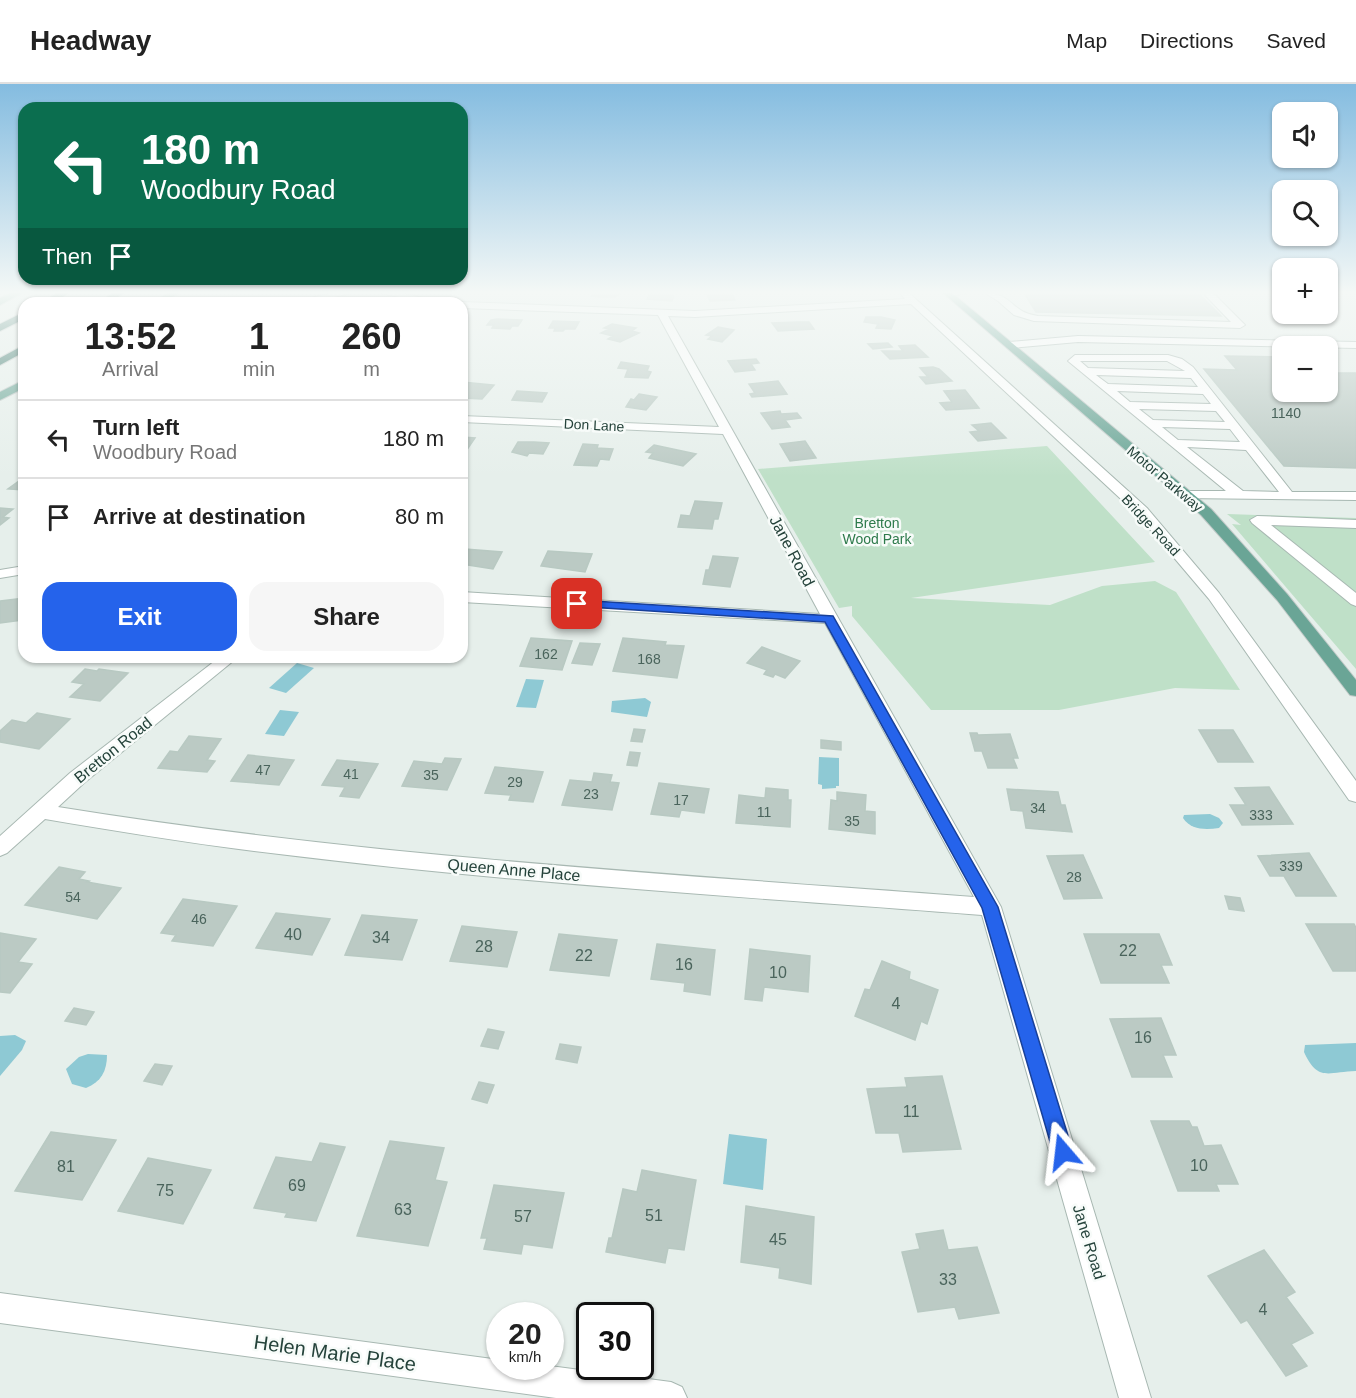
<!DOCTYPE html>
<meta charset="utf-8">
<style>
:root{--surface:#fff;--page:#f6f6f6;--text:#222;--muted:#767676;--line:#e0e0e0;--accent:#2563eb}
body{margin:0;font-family:Helvetica,sans-serif;background:var(--page);color:var(--text);height:100vh;display:flex;flex-direction:column;font-size:22px;white-space:nowrap}
*{box-sizing:border-box;margin:0}
p{font-size:20px;color:var(--muted)}
.icon{flex:none;width:33px;height:33px;fill:none;stroke:currentColor;stroke-width:2;stroke-linecap:round;stroke-linejoin:round}
.map{position:relative;flex:1;overflow:hidden}
.panel{position:absolute;left:18px;top:213px;width:450px;height:366px;display:flex;flex-direction:column;background:var(--surface);border-radius:18px;box-shadow:0 2px 4px #0004}
.panel>*{flex:none}
.guide{position:absolute;left:18px;top:18px;width:450px;height:183px;border-radius:18px;box-shadow:0 2px 4px #0004;background:#0b6e4f;color:#fff;overflow:hidden}
.controls{position:absolute;left:1272px;top:18px;display:grid;gap:12px}
.controls a{display:grid;place-items:center;width:66px;height:66px;border-radius:12px;background:var(--surface);box-shadow:0 2px 4px #0004;font-size:30px}
.speed{position:absolute;left:486px;top:1218px;display:flex;gap:12px;font-size:30px;font-weight:700;text-align:center}
.speed>*{display:grid;place-content:center;width:78px;height:78px;border-radius:50%;background:var(--surface);box-shadow:0 2px 4px #0004;line-height:1}
.speed small{font-size:15px;font-weight:400}
.speed .limit{border:3px solid #111;border-radius:9px;background:#fff;color:#111}
.pin{position:absolute;display:grid;place-items:center;width:51px;height:51px;color:#fff;margin:-26px;border-radius:12px;box-shadow:0 3px 9px #0006}
.me{position:absolute;width:66px;margin:-33px;rotate:343deg;stroke-linejoin:round;filter:drop-shadow(0 0 4px #0008)}
.turn{display:flex;align-items:center;gap:21px;height:126px;padding:0 24px;font-size:27px}
.turn .icon{width:78px;height:78px;stroke-width:2.5}
.turn b{display:block;font-size:42px;line-height:51px}
.then{display:flex;align-items:center;height:57px;padding:0 24px;background:#0003;gap:12px;font-size:22px}
.eta{display:flex;justify-content:space-evenly;align-items:center;height:102px;text-align:center}
.eta b{font-size:36px;font-weight:700;line-height:42px}
.primary-button{display:flex;gap:12px;margin-top:auto;padding:12px 24px}
.primary-button a{flex:1;height:69px;border-radius:18px;background:var(--accent);color:#fff;font-size:24px;font-weight:700;line-height:69px;text-align:center}
.primary-button a+a{background:var(--page);color:var(--text)}
ul{padding:0;list-style:none}
li{display:flex;align-items:center;gap:18px;height:78px;padding:0 24px;border-top:2px solid var(--line)}
li div{flex:1}
li b{display:block;font-size:22px}
li em{font-style:normal}
header{display:flex;align-items:center;gap:36px;box-sizing:border-box;height:84px;padding:0 30px;background:var(--surface);border-bottom:2px solid var(--line)}
header strong{font-size:28px}
nav{display:flex;gap:33px;margin-inline-start:auto;font-size:21px}
.map>svg:first-child{display:block}
</style>
<header>
<strong>Headway</strong>
<nav><a>Map</a><a>Directions</a><a>Saved</a></nav>
</header>
<div class="map">
<svg width="1356" height="1314" viewBox="0 0 1356 1314">
<rect width="100%" height="100%" fill="#e6efeb"/>
<g fill="#bfe0c8">
<polygon points="1047,362 1155,478 911,514 1050,521 1102,502 1155,497 1176,508 1240,606 1175,604 1059,626 931,626 852,532 852,522 839,524 758,385"/>
<polygon points="1227,430 1356,434 1356,585 1232,440 1241,441"/>
</g>
<g fill="#8ec9d4">
<polygon points="297,579 314,584 286,609 269,604"/>
<polygon points="526,595 544,596 536,624 516,623"/>
<polygon points="645,614 651,618 647,633 611,628 612,617"/>
<polygon points="280,626 299,628 284,652 265,650"/>
<polygon points="819,673 839,674 839,702 836,702 836,704 822,705 822,701 818,700"/>
<path d="M1210 730 1219 734 1223 739 1219 744C1205 746 1191 746 1183 734L1184 731Z"/>
<polygon points="15,951 26,957 22,966 0,992 0,952"/>
<path d="M1356 959V987C1327 988 1318 998 1304 968L1305 961Z"/>
<path d="M88 970 107 971C107 987 101 998 86 1004L72 1000 66 985 79 973Z"/>
<polygon points="729,1050 767,1055 763,1106 723,1100"/>
</g>
<g fill="#bbcac4" stroke="#b8c9c2" stroke-width="1.5">
<polygon points="593,209 619,209 620,210 615,213 603,213 591,212"/>
<polygon points="650,209 672,210 674,212 672,217 647,215"/>
<polygon points="732,209 735,216 710,217 707,211"/>
<polygon points="1024,209 1198,209 1221,232 1036,228"/>
<polygon points="866,233 881,233 895,236 891,245 876,244 878,240 864,238"/>
<polygon points="491,236 497,235 522,236 518,242 512,242 510,245 492,244 494,241 487,241"/>
<polygon points="553,237 579,238 575,245 565,245 563,247 554,247 555,244 549,244"/>
<polygon points="797,238 809,238 814,245 778,247 772,239"/>
<polygon points="612,240 636,244 632,247 639,249 620,258 608,255 613,252 601,249 609,245 604,244"/>
<polygon points="718,243 734,246 722,258 708,255 712,252 706,251"/>
<polygon points="888,259 892,263 873,265 868,260"/>
<polygon points="915,261 928,273 890,275 882,267 903,267 899,262"/>
<polygon points="1225,272 1282,273 1282,308 1328,308 1328,280 1337,289 1356,289 1356,384 1284,382 1204,285 1237,286"/>
<polygon points="756,275 759,279 751,280 755,286 735,288 728,277"/>
<polygon points="621,278 649,282 647,287 651,288 648,294 625,293 628,285 618,284"/>
<polygon points="933,283 939,285 952,297 926,300 920,293 928,293 920,284"/>
<polygon points="778,297 787,310 752,313 750,310 755,309 749,300"/>
<polygon points="462,298 494,301 482,315 462,314"/>
<polygon points="965,306 979,324 946,326 940,319 952,318 944,307"/>
<polygon points="517,307 547,309 542,318 512,316"/>
<polygon points="639,310 657,313 646,326 626,323 631,315 634,316"/>
<polygon points="780,327 781,330 797,329 801,334 785,336 790,343 772,345 761,329"/>
<polygon points="991,339 1006,354 978,357 970,348 979,347 972,341"/>
<polygon points="462,353 475,354 464,370 462,370"/>
<polygon points="805,357 816,374 790,377 780,360"/>
<polygon points="518,358 534,358 549,359 543,370 529,369 527,372 512,368"/>
<polygon points="583,360 598,361 597,364 613,365 609,376 600,375 597,382 574,381"/>
<polygon points="654,361 696,370 683,382 649,374 653,369 646,368"/>
<polygon points="24,391 24,406 8,405 23,394 20,394"/>
<polygon points="695,417 722,419 718,435 714,435 712,445 678,443 681,431 690,432"/>
<polygon points="0,424 13,425 3,433 9,434 0,441"/>
<polygon points="465,465 502,468 493,485 462,480 462,470"/>
<polygon points="548,467 592,470 585,488 541,482"/>
<polygon points="713,472 738,474 730,503 703,500 706,486 709,486"/>
<polygon points="24,514 22,536 0,539 0,517"/>
<polygon points="531,554 572,557 562,586 520,582"/>
<polygon points="623,554 666,558 665,561 684,562 677,594 613,587"/>
<polygon points="580,559 600,560 592,581 572,579"/>
<polygon points="762,563 800,577 785,594 775,590 773,593 764,590 767,586 747,579"/>
<polygon points="85,585 97,587 99,585 128,589 100,617 70,613 84,600 72,598"/>
<polygon points="37,629 70,635 39,665 0,658 0,647 12,636 26,639"/>
<polygon points="634,645 645,646 642,658 631,657"/>
<polygon points="1199,646 1233,646 1253,678 1218,678"/>
<polygon points="970,649 977,649 978,651 1010,650 1018,674 1013,674 1017,684 988,684 982,667 975,667"/>
<polygon points="189,652 221,655 207,676 215,677 207,688 158,684 170,667 178,668"/>
<polygon points="821,656 841,658 841,666 821,664"/>
<polygon points="630,668 640,669 637,682 627,681"/>
<polygon points="248,671 294,676 279,701 231,697"/>
<polygon points="445,674 461,675 447,706 402,702 414,677 442,680"/>
<polygon points="337,676 378,680 359,714 340,712 345,703 322,701"/>
<polygon points="495,683 543,688 533,718 509,716 511,711 485,709"/>
<polygon points="594,689 612,691 610,698 619,699 612,726 562,721 570,696 592,698"/>
<polygon points="659,699 709,705 704,729 681,726 679,733 651,730"/>
<polygon points="1269,703 1293,740 1242,741 1230,721 1246,721 1235,704"/>
<polygon points="766,704 788,706 788,716 791,716 790,743 736,739 739,711 765,714"/>
<polygon points="1007,705 1058,708 1061,721 1065,721 1072,748 1026,744 1023,727 1011,726"/>
<polygon points="837,708 866,711 865,727 875,728 875,750 829,745 831,716 837,717"/>
<polygon points="1309,769 1336,812 1296,812 1284,792 1270,792 1258,772"/>
<polygon points="1083,771 1102,814 1064,815 1047,772"/>
<polygon points="59,783 85,788 79,795 89,797 87,798 121,804 97,835 25,821"/>
<polygon points="1225,812 1240,814 1244,827 1229,825"/>
<polygon points="183,815 237,822 213,862 172,857 176,851 161,849"/>
<polygon points="276,829 330,835 312,871 256,864"/>
<polygon points="362,831 417,836 402,876 345,871"/>
<polygon points="1306,840 1354,840 1356,844 1356,887 1333,887"/>
<polygon points="462,842 517,848 507,883 450,877"/>
<polygon points="0,849 36,855 18,878 32,880 10,909 0,908"/>
<polygon points="559,850 617,856 609,892 550,886"/>
<polygon points="1084,850 1159,850 1172,881 1161,881 1169,899 1101,899"/>
<polygon points="657,860 715,866 710,911 684,907 685,899 651,895"/>
<polygon points="750,865 810,872 808,908 764,903 762,917 745,915"/>
<polygon points="882,877 910,888 909,895 938,906 927,940 921,937 915,956 855,932 865,905 870,906"/>
<polygon points="74,924 94,928 86,941 65,937"/>
<polygon points="1161,934 1176,971 1163,971 1172,993 1132,993 1110,935"/>
<polygon points="488,945 504,948 498,965 481,962"/>
<polygon points="560,960 581,963 577,979 556,975"/>
<polygon points="155,980 172,982 162,1001 144,997"/>
<polygon points="942,992 961,1065 903,1068 899,1049 876,1049 867,1005 907,1003 905,994"/>
<polygon points="479,998 494,1001 487,1019 472,1015"/>
<polygon points="1151,1037 1189,1037 1192,1043 1197,1043 1204,1062 1221,1061 1238,1100 1216,1100 1219,1107 1178,1107"/>
<polygon points="51,1048 116,1056 82,1116 15,1107"/>
<polygon points="390,1057 444,1064 435,1096 447,1098 428,1162 357,1152"/>
<polygon points="320,1059 345,1063 316,1137 285,1133 287,1129 254,1124 276,1073 312,1078"/>
<polygon points="148,1074 211,1086 183,1140 118,1127"/>
<polygon points="642,1086 696,1096 684,1166 668,1164 665,1179 606,1168 609,1154 612,1154 623,1105 637,1108"/>
<polygon points="494,1101 564,1109 552,1164 523,1160 521,1170 484,1165 487,1154 481,1154"/>
<polygon points="746,1122 814,1133 811,1200 779,1194 780,1184 741,1178"/>
<polygon points="943,1146 948,1166 977,1163 999,1229 959,1235 955,1223 918,1228 902,1168 920,1165 916,1150"/>
<polygon points="1264,1166 1295,1208 1286,1213 1313,1249 1291,1260 1307,1282 1286,1292 1247,1236 1241,1239 1208,1192"/>
</g>
<g fill="none" stroke-linecap="round" stroke-linejoin="round">
<defs>
<g id="minor">
<polygon points="332,209 351,209 308,219 289,219"/>
<polygon points="381,209 401,209 446,219 426,219"/>
<path d="M900 209H909L1147 424 1219 509 1356 697V718L1349 716 1209 515 1137 430 911 220 695 233 668 232 1001 823 1151 1314H1119L982 831C747 813 512 799 279 770 200 761 122 748 45 735L7 769 0 772V752L70 689 220 573H238L84 699 58 723C361 772 667 790 974 813L825 539 462 518V508L820 530 723 350 462 338V332L719 343 658 231 462 224V219H459L462 218 695 227 905 215Z"/>
<polygon points="944,209 965,209 948,213"/>
<path d="M985 209C1013 209 1011 229 1038 232L1231 238 1203 209H1213L1245 241 1240 244 1034 237 1014 231 998 217Z"/>
<polygon points="1078,252 1356,258 1356,264 1078,258 1009,264 1004,261 1009,258"/>
<path d="M1168 271 1182 275 1193 283 1292 408H1356V416L1180 414 1178 411 1180 408 1185 407H1226L1068 277 1075 271ZM1080 277H1167L1185 287 1088 284ZM1096 291 1191 294 1198 303 1108 300ZM1117 307 1203 310 1211 320 1130 318ZM1139 325 1216 327 1225 338 1153 336ZM1162 343 1230 345 1240 358 1178 356ZM1187 363 1246 366 1279 408 1243 407Z"/>
<polygon points="1257,432 1356,436 1356,444 1271,441 1356,509 1356,522 1351,520 1252,439 1250,436"/>
<polygon points="24,482 24,490 0,494 0,486"/>
<polygon points="0,1209 500,1276 500,1282 550,1282 671,1298 682,1303 687,1314 556,1314 0,1239"/>
</g>
<g id="major">
<polygon points="10,209 22,209 0,221 0,214"/>
<polygon points="168,209 179,209 164,219 152,219"/>
<polygon points="943,209 952,209 1211,425 1287,510 1356,596 1356,612 1350,611 1277,516 1201,431"/>
<polygon points="24,296 24,304 0,316 0,308"/>
</g>
<g id="highway">
<polygon points="57,209 69,209 53,219 41,219"/>
<polygon points="113,209 124,209 109,219 97,219"/>
<polygon points="24,228 24,235 0,247 0,240"/>
<polygon points="24,261 24,268 0,281 0,274"/>
</g>
</defs>
<use href="#minor" stroke="#a8b8b2" stroke-width="2"/>
<use href="#major" stroke="#c2cac8" stroke-width="2"/>
<use href="#highway" stroke="#c2cac8" stroke-width="2"/>
<use href="#minor" fill="#fff" fill-rule="evenodd"/>
<use href="#major" fill="#6aa596" fill-rule="evenodd"/>
<use href="#highway" fill="#2f6f62" fill-rule="evenodd"/>
</g>
<linearGradient id="sky" x2="0" y2="1"><stop stop-color="#84bce0"/><stop offset="0.53" stop-color="#f4f8f6"/><stop offset="1" stop-color="#f4f8f6" stop-opacity="0"/></linearGradient>
<rect width="1356" height="393" fill="url(#sky)"/>
<polygon fill="#2563eb" stroke="#184099" stroke-width="1.5" points="577,516 833,532 998,823 1073,1068 1070,1075 1063,1078 1056,1075 1053,1068 982,824 825,538 573,522 573,517"/>
<g text-anchor="middle" dominant-baseline="central" stroke-width="5" stroke-linejoin="round" paint-order="stroke">
<g font-size="14" fill="#4a645c">
<text x="1286" y="329">1140</text>
<text x="546" y="570">162</text>
<text x="649" y="575">168</text>
<text x="263" y="686">47</text>
<text x="351" y="690">41</text>
<text x="431" y="691">35</text>
<text x="515" y="698">29</text>
<text x="591" y="710">23</text>
<text x="681" y="716">17</text>
<text x="1038" y="724">34</text>
<text x="764" y="728">11</text>
<text x="1261" y="731">333</text>
<text x="852" y="737">35</text>
<text x="1291" y="782">339</text>
<text x="1074" y="793">28</text>
<text x="73" y="813">54</text>
<text x="199" y="835">46</text>
</g>
<g font-size="14" fill="#24423a" stroke="#f7fbf9">
<text transform="translate(594 341) rotate(3)">Don Lane</text>
<text transform="translate(1165 395) rotate(40)">Motor Parkway</text>
<text transform="translate(1151 441) rotate(47)">Bridge Road</text>
</g>
<g font-size="14" fill="#2d7a4b" stroke="#f7fbf9">
<text x="877" y="439">Bretton<tspan x="877" dy="16">Wood Park</tspan></text>
</g>
<g font-size="16" fill="#24423a" stroke="#f7fbf9">
<text transform="translate(792 467) rotate(62)">Jane Road</text>
<text transform="translate(113 666) rotate(-39)">Bretton Road</text>
<text transform="translate(514 786) rotate(5)">Queen Anne Place</text>
<text transform="translate(1089 1158) rotate(73)">Jane Road</text>
</g>
<g font-size="16" fill="#4a645c">
<text x="293" y="850">40</text>
<text x="381" y="853">34</text>
<text x="484" y="862">28</text>
<text x="1128" y="866">22</text>
<text x="584" y="871">22</text>
<text x="684" y="880">16</text>
<text x="778" y="888">10</text>
<text x="896" y="919">4</text>
<text x="1143" y="953">16</text>
<text x="911" y="1027">11</text>
<text x="1199" y="1081">10</text>
<text x="66" y="1082">81</text>
<text x="297" y="1101">69</text>
<text x="165" y="1106">75</text>
<text x="403" y="1125">63</text>
<text x="654" y="1131">51</text>
<text x="523" y="1132">57</text>
<text x="778" y="1155">45</text>
<text x="948" y="1195">33</text>
<text x="1263" y="1225">4</text>
</g>
<g font-size="20" fill="#24423a" stroke="#f7fbf9">
<text transform="translate(335 1269) rotate(8)">Helen Marie Place</text>
</g>
</g>
</svg>
<div class="controls">
<a><svg class="icon" aria-label="sound" viewBox="0 0 24 24"><path d="M4 9h4l5-4v14l-5-4H4zM17 9q2 3 0 6"/></svg></a>
<a><svg class="icon" aria-label="search" viewBox="0 0 24 24"><circle cx="10" cy="10" r="6"/><path d="M15 15l6 6"/></svg></a>
<a>+</a>
<a>−</a>
</div>
<div class="speed"><div>20<small>km/h</small></div><div class="limit">30</div></div>
<div class="pin" style="left:577px;top:520px;background:#d93025"><svg class="icon" aria-label="arrive" viewBox="0 0 24 24"><path d="M6 21V4h12l-3 4 3 4H6"/></svg></div>
<svg class="me" style="left:1063px;top:1068px" viewBox="-20 -20 40 40"><path d="M0-17L14 15 0 8-14 15z" fill="#2563eb" stroke="#fff" stroke-width="4"/></svg>
<div class="guide">
<div class="turn"><svg class="icon" aria-label="left" viewBox="0 0 24 24"><path d="M17 20v-9H6M10 6l-5 5 5 5"/></svg><div><b>180 m</b>Woodbury Road</div></div>
<div class="then">Then<svg class="icon" aria-label="arrive" viewBox="0 0 24 24"><path d="M6 21V4h12l-3 4 3 4H6"/></svg></div>
</div>
<section class="panel">
<div class="eta">
<div><b>13:52</b><p>Arrival</p></div>
<div><b>1</b><p>min</p></div>
<div><b>260</b><p>m</p></div>
</div>
<ul>
<li><svg class="icon" aria-label="left" viewBox="0 0 24 24"><path d="M17 20v-9H6M10 6l-5 5 5 5"/></svg><div><b>Turn left</b><p>Woodbury Road</p></div><em>180 m</em></li>
<li><svg class="icon" aria-label="arrive" viewBox="0 0 24 24"><path d="M6 21V4h12l-3 4 3 4H6"/></svg><div><b>Arrive at destination</b></div><em>80 m</em></li>
</ul>
<div class="primary-button"><a>Exit</a><a>Share</a></div>
</section>
</div>
